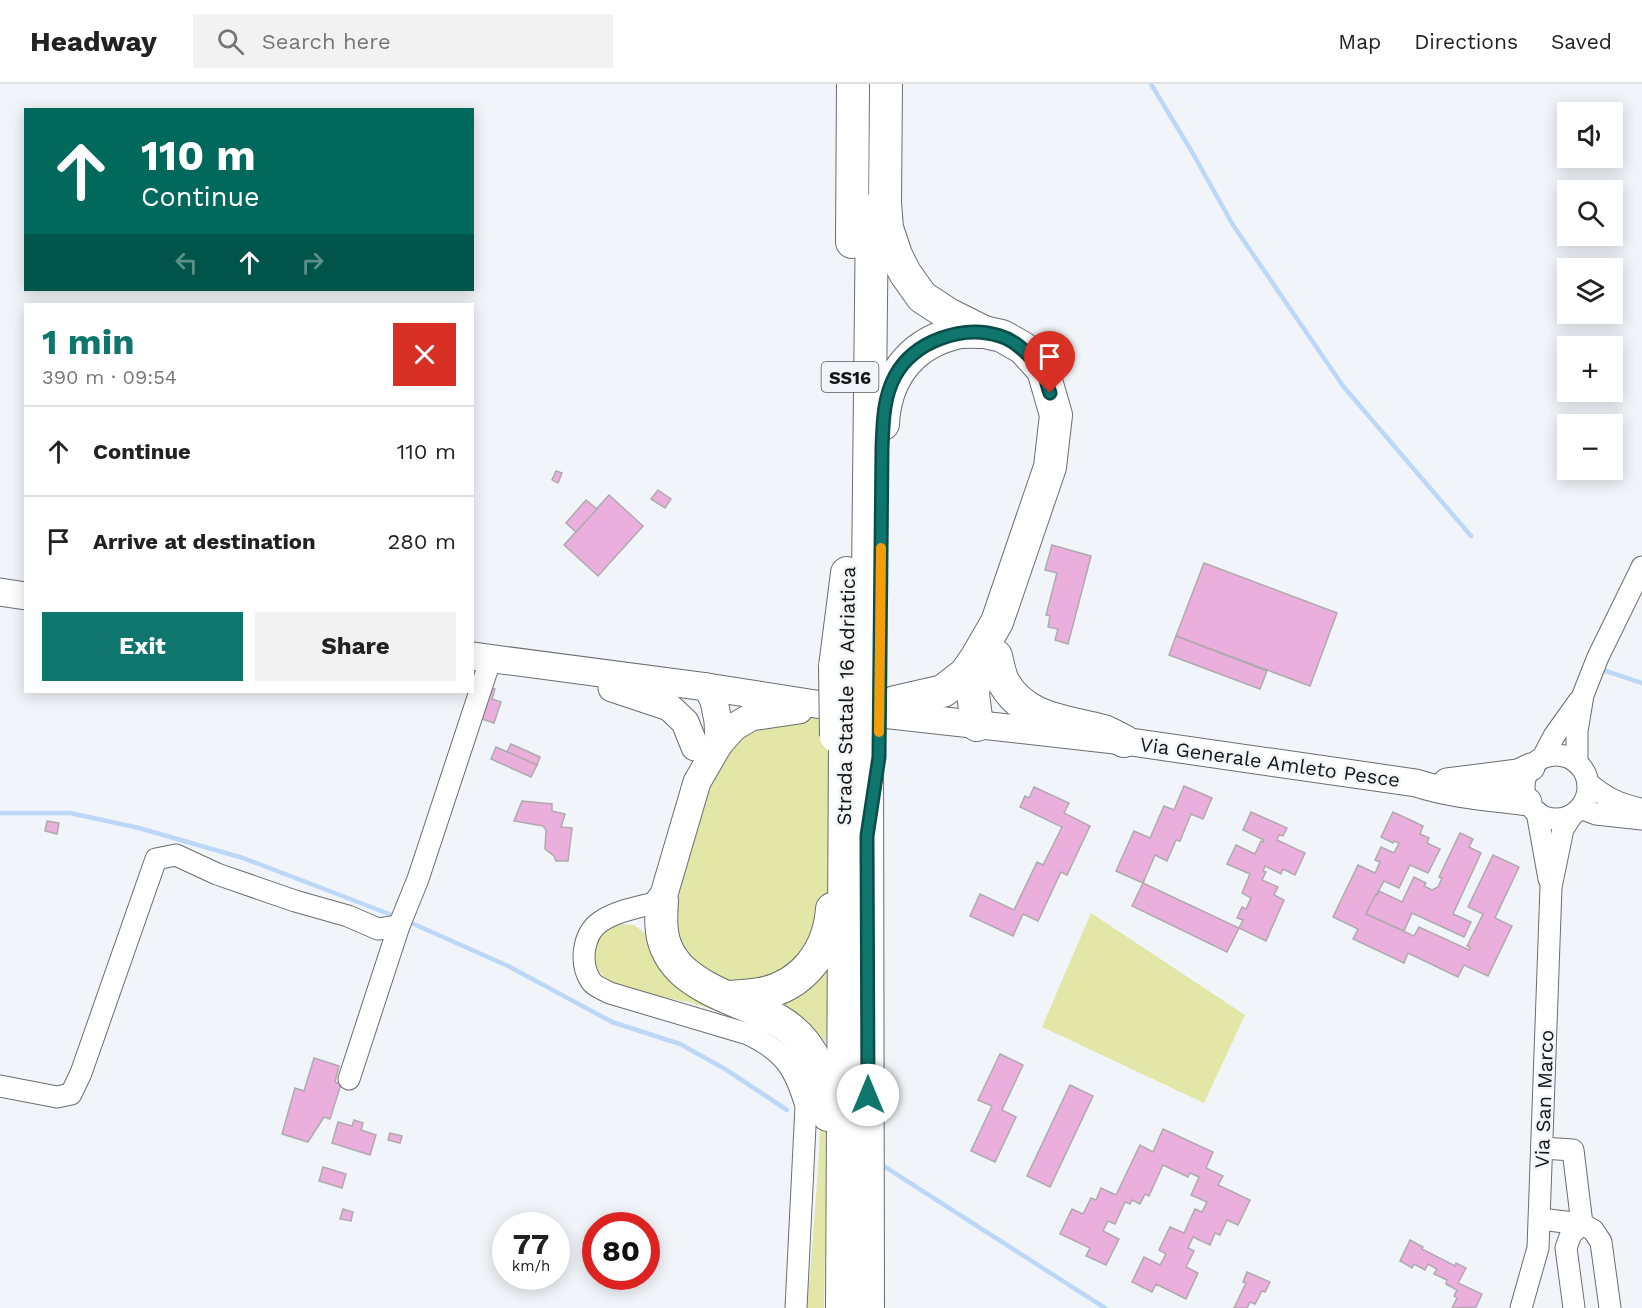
<!DOCTYPE html>
<meta charset="utf-8">
<style>
:root{--surface:#fff;--page:#f2f2f2;--text:#222;--muted:#767676;--line:#e0e0e0;--accent:#0f766e}
body{margin:0;font-family:"Work Sans",sans-serif;background:var(--page);color:var(--text);height:100vh;display:flex;flex-direction:column;font-size:22px;white-space:nowrap}
*{box-sizing:border-box;margin:0}
p{font-size:20px;color:var(--muted)}
.icon{flex:none;width:33px;height:33px;fill:none;stroke:currentColor;stroke-width:2;stroke-linecap:round;stroke-linejoin:round}
.map{position:relative;flex:1;overflow:hidden}
.side{position:absolute;left:24px;top:219px;width:450px;height:390px;display:flex;flex-direction:column;background:var(--surface);border-radius:0px;box-shadow:0 3px 15px #0003}
.side>*{flex:none}
.guide{position:absolute;left:24px;top:24px;width:450px;height:183px;border-radius:0px;box-shadow:0 3px 15px #0003;background:#00695c;color:#fff;overflow:hidden}
.buttons{position:absolute;left:1557px;top:18px;display:grid;gap:12px}
.buttons a{display:grid;place-items:center;width:66px;height:66px;border-radius:0px;background:var(--surface);box-shadow:0 3px 15px #0003;font-size:30px}
.speed{position:absolute;left:492px;top:1128px;display:flex;gap:12px;font-size:30px;font-weight:700;text-align:center}
.speed>*{display:grid;place-content:center;width:78px;height:78px;border-radius:50%;background:var(--surface);box-shadow:0 3px 15px #0003;line-height:1}
.speed small{font-size:15px;font-weight:400}
.speed .limit{border:9px solid #d22;background:#fff;color:#111}
.pin{position:absolute;display:grid;place-items:center;width:51px;height:51px;color:#fff;margin:-62px -26px;border-radius:50% 50% 50% 0;rotate:-45deg;box-shadow:0 0 6px #0007}
.pin .icon{rotate:45deg}
.me{position:absolute;width:66px;margin:-33px;rotate:0deg;stroke-linejoin:round;filter:drop-shadow(0 0 4px #0008)}
.turn{display:flex;align-items:center;gap:21px;height:126px;padding:0 18px;font-size:27px}
.turn .icon{width:78px;height:78px;stroke-width:2.5}
.turn b{display:block;font-size:42px;line-height:51px}
.lanes{display:flex;align-items:center;height:57px;padding:0 18px;background:#0003;justify-content:center;gap:30px;direction:ltr}
.lanes .off{opacity:.35}
.round{display:grid;place-items:center;flex:none;width:63px;height:63px;border-radius:0px;background:var(--page)}
.head{display:flex;align-items:center;justify-content:space-between;height:102px;padding:0 18px}
h1{font-size:36px;font-weight:700;line-height:45px;color:var(--accent)}
.button{display:flex;gap:12px;margin-top:auto;padding:12px 18px}
.button a{flex:1;height:69px;border-radius:0px;background:var(--accent);color:#fff;font-size:24px;font-weight:700;line-height:69px;text-align:center}
.button a+a{background:var(--page);color:var(--text)}
ul{padding:0;list-style:none}
li{display:flex;align-items:center;gap:18px;height:90px;padding:0 18px;border-top:2px solid var(--line)}
li div{flex:1}
li b{display:block;font-size:22px}
li em{font-style:normal}
header{display:flex;align-items:center;gap:36px;box-sizing:border-box;height:84px;padding:0 30px;background:var(--surface);border-bottom:2px solid var(--line)}
header strong{font-size:28px}
nav{display:flex;gap:33px;margin-inline-start:auto;font-size:21px}
.search{width:420px;height:54px;background:var(--page);display:flex;align-items:center;gap:15px;box-sizing:border-box;padding:0 21px;border-radius:0px;color:var(--muted);font-size:22px}
.map>svg:first-child{display:block}
</style>
<header>
<strong>Headway</strong>
<div class="search"><svg class="icon" aria-label="search" viewBox="0 0 24 24"><circle cx="10" cy="10" r="6"/><path d="M15 15l6 6"/></svg>Search here</div>
<nav><a>Map</a><a>Directions</a><a>Saved</a></nav>
</header>
<div class="map">
<svg width="1642" height="1224" viewBox="0 0 1642 1224">
<rect width="100%" height="100%" fill="#f1f5f9"/>
<g fill="#e2e7a7">
<path d="M809 633 828 635 831 653 829 827 795 887C782 890 749 901 737 900 723 898 707 890 697 879 691 872 685 865 681 857 666 825 688 773 698 741 707 716 712 682 729 660 748 636 781 637 809 633Z"/>
<polygon points="1091,829 1245,931 1204,1019 1042,943"/>
<path d="M622 840 634 841 646 850 664 879 686 903 718 920 748 927 771 937 789 949 812 976 821 995 827 1041 824 1224H807C811 1177 815 1130 818 1083 819 1058 823 1030 816 1006 812 992 804 978 795 966 779 947 755 939 732 932 717 927 703 922 688 918 668 914 626 908 609 897 583 878 592 847 622 840Z"/>
<path d="M829 885 826 959 802 934 779 920C800 914 815 902 829 885Z"/>
</g>
<g fill="none" stroke-linecap="round" stroke-linejoin="round">
<g stroke="#bcd7f8" stroke-width="4.5">
<polyline points="1151,0 1192,68 1233,141 1343,302 1471,452"/>
<polyline points="1606,587 1642,599"/>
<polyline points="0,729 70,729 139,744 243,774 397,833"/>
<polyline points="407,837 508,882 612,938 680,960 725,985 787,1026"/>
<polyline points="882,1081 1105,1224"/>
</g>
</g>
<g fill="#eaafdd" stroke="#afaaad" stroke-width="1.5">
<polygon points="556,387 562,389 558,399 552,396"/>
<polygon points="658,406 671,415 665,424 651,415"/>
<polygon points="609,411 643,442 598,492 564,461"/>
<polygon points="586,416 597,425 576,448 566,439"/>
<polygon points="1052,461 1091,472 1068,560 1055,556 1058,545 1048,543 1050,532 1046,531 1057,489 1045,486"/>
<polygon points="1204,479 1337,529 1310,602 1176,552"/>
<polygon points="1176,552 1267,587 1260,605 1169,571"/>
<polygon points="486,602 495,605 492,615 501,618 494,639 476,633"/>
<polygon points="511,660 540,673 537,681 507,668"/>
<polygon points="496,663 537,681 531,693 491,675"/>
<polygon points="1184,702 1212,714 1203,735 1191,730 1180,757 1176,756 1167,777 1155,771 1143,799 1116,787 1134,747 1150,754 1164,722 1174,726"/>
<polygon points="1034,703 1069,719 1064,729 1090,742 1067,791 1061,788 1038,837 1023,830 1013,852 970,832 980,810 1014,826 1037,778 1043,781 1062,743 1020,723 1025,712 1029,714"/>
<polygon points="522,717 552,720 552,727 565,730 561,743 572,744 568,777 556,777 554,772 545,765 546,746 543,742 514,737"/>
<polygon points="1251,728 1287,744 1283,752 1279,751 1277,756 1305,769 1295,791 1283,785 1281,790 1265,782 1263,787 1266,788 1262,796 1278,803 1274,811 1284,816 1266,857 1239,844 1243,836 1237,834 1242,823 1246,825 1251,814 1242,809 1250,790 1227,780 1236,761 1255,770 1261,757 1263,758 1264,756 1243,746"/>
<polygon points="1393,728 1423,742 1420,750 1429,754 1427,759 1440,765 1428,789 1410,781 1399,804 1384,797 1366,830 1414,852 1419,843 1469,866 1470,863 1467,862 1483,830 1468,823 1493,771 1519,783 1495,834 1512,842 1488,892 1464,881 1458,893 1408,869 1404,879 1353,855 1358,845 1333,833 1358,781 1375,789 1380,778 1375,776 1381,763 1394,769 1399,759 1394,757 1393,759 1381,753"/>
<polygon points="47,737 59,739 57,750 45,747"/>
<polygon points="1460,749 1473,755 1469,763 1481,769 1453,830 1471,838 1464,853 1412,829 1404,847 1366,830 1376,810 1377,811 1379,807 1402,818 1414,793 1426,799 1424,802 1432,806 1438,803 1442,794 1439,793"/>
<polygon points="1143,799 1239,844 1227,868 1132,822"/>
<polygon points="1000,970 1023,981 1002,1026 1016,1033 995,1078 971,1067 992,1022 978,1016"/>
<polygon points="314,974 339,982 335,998 341,1000 330,1035 324,1033 308,1058 282,1050 295,1004 304,1007"/>
<polygon points="1070,1001 1093,1012 1050,1103 1027,1092"/>
<polygon points="354,1036 363,1039 361,1046 376,1051 370,1071 332,1059 338,1038 352,1042"/>
<polygon points="1163,1045 1213,1068 1206,1084 1223,1092 1218,1101 1250,1116 1238,1141 1227,1136 1220,1151 1215,1149 1210,1161 1193,1153 1188,1164 1194,1167 1186,1183 1198,1189 1186,1215 1156,1200 1152,1208 1132,1198 1144,1173 1160,1181 1166,1170 1159,1166 1170,1143 1184,1149 1195,1125 1202,1128 1207,1118 1191,1111 1199,1093 1190,1089 1188,1093 1163,1081 1149,1112 1145,1110 1140,1120 1132,1116 1130,1120 1125,1118 1115,1140 1108,1137 1103,1147 1119,1155 1106,1181 1086,1172 1090,1164 1060,1150 1072,1125 1083,1130 1091,1114 1096,1116 1101,1104 1116,1111 1140,1061 1153,1068"/>
<polygon points="390,1049 402,1052 400,1059 388,1056"/>
<polygon points="323,1083 346,1090 342,1104 319,1097"/>
<polygon points="343,1125 353,1128 351,1137 340,1135"/>
<polygon points="1410,1156 1423,1163 1422,1165 1455,1182 1456,1179 1466,1184 1458,1199 1482,1210 1476,1223 1452,1224 1457,1214 1454,1212 1457,1206 1446,1200 1447,1196 1434,1190 1437,1185 1428,1180 1425,1186 1414,1180 1412,1184 1400,1177"/>
<polygon points="1247,1188 1270,1198 1265,1208 1262,1207 1255,1220 1250,1218 1247,1224 1234,1224 1246,1199 1243,1198"/>
</g>
<g fill="none" stroke-linecap="round" stroke-linejoin="round">
<defs>
<g id="minor">
<circle cx="1556" cy="703" r="32"/>
<polyline points="1543,673 1554,652 1579,617"/>
<polyline points="1577,679 1577,647 1583,611 1598,573 1642,483"/>
<path d="M1588 699C1606 714 1618 720 1641 725"/>
<polyline points="1580,724 1596,730 1642,735"/>
<polyline points="1537,728 1549,795"/>
<path d="M662 817C641 823 617 826 600 838 583 850 579 879 591 897 594 902 604 906 610 909L748 950C784 967 795 984 806 1022L796 1224"/>
<polyline points="349,995 399,842 418,795 491,574"/>
<polyline points="0,1002 57,1013 71,1010 81,989 156,775 176,771 217,790 295,817 348,832 378,845 399,842"/>
<polyline points="1542,1064 1573,1066 1582,1140 1593,1146 1601,1158 1610,1224"/>
<polyline points="1540,1135 1582,1140"/>
<polyline points="1521,1224 1538,1164 1551,803 1563,745 1572,731"/>
<polyline points="1574,1224 1566,1164 1571,1150 1582,1140"/>
</g>
<g id="major">
<polyline points="0,508 26,512"/>
<path d="M472 572 707 603 873 629 1124 657 1416 699C1453 711 1490 713 1528 718"/>
<polyline points="612,604 669,623 685,638 695,663"/>
<polyline points="719,660 734,643 751,633 799,626"/>
<polyline points="1447,698 1518,689 1531,683"/>
<polyline points="662,817 697,698 719,660 718,637 714,617 707,603"/>
</g>
<g id="highway">
<polyline points="886,0 885,119 887,144 896,171 905,189 922,213 948,230 984,248 1002,252 1023,264 1043,286 1056,331 1050,383 997,538 979,569 973,610 977,641"/>
<polyline points="852,158 853,0"/>
<path d="M883 340C885 297 908 262 952 250 961 247 974 248 984 248"/>
<path d="M996 572C998 580 1000 592 1004 599 1025 636 1067 637 1103 647 1110 649 1117 654 1124 657"/>
<polyline points="835,583 847,489"/>
<polyline points="867,587 872,126"/>
<polyline points="873,629 895,618 943,607 965,590 979,570"/>
<polyline points="867,658 868,1224"/>
<path d="M662 817C661 832 660 849 666 863 674 882 687 892 704 902 728 916 755 923 779 937 814 958 826 993 828 1031"/>
<path d="M728 913C738 912 750 912 760 910 803 902 829 867 832 825"/>
<polyline points="842,1224 845,657"/>
</g>
</defs>
<use href="#minor" stroke="#696d70" stroke-width="23"/>
<use href="#major" stroke="#696d70" stroke-width="29"/>
<use href="#highway" stroke="#696d70" stroke-width="34"/>
<use href="#minor" stroke="#fff" stroke-width="21"/>
<use href="#major" stroke="#fff" stroke-width="27"/>
<use href="#highway" stroke="#fff" stroke-width="32"/>
<defs>
<g id="highway-bridge">
<polyline points="835,583 836,652"/>
<polyline points="867,587 867,658"/>
</g>
</defs>
<use href="#highway-bridge" stroke="#696d70" stroke-width="34" stroke-linecap="butt"/>
<use href="#highway-bridge" stroke="#fff" stroke-width="32"/>
</g>
<g fill="none" stroke-linecap="round" stroke-linejoin="round">
<defs>
<path id="route" d="M868 1011 867 752 879 673 882 364C883 340 883 314 895 292 914 257 963 240 1000 252 1014 256 1024 266 1033 276 1036 279 1041 283 1043 286 1046 293 1047 302 1050 309"/>
</defs>
<use href="#route" stroke="#0a4d48" stroke-width="15"/>
<use href="#route" stroke="#0f766e" stroke-width="10"/>
<polyline stroke="#f59e0b" stroke-width="10" points="879,648 881,464"/>
</g>
<g text-anchor="middle" dominant-baseline="central" stroke-width="5" stroke-linejoin="round" paint-order="stroke">
<rect fill="#f1f5f9" stroke="#565859" stroke-width="1.5" x="821.5" y="278" width="57" height="30" rx="4.5"/>
<g font-size="18" font-weight="bold" fill="#131415">
<text x="850" y="293">SS16</text>
</g>
<g font-size="20" fill="#131415" stroke="#f1f5f9">
<text transform="translate(846 612) rotate(-89)">Strada Statale 16 Adriatica</text>
<text transform="translate(1270 678) rotate(8)">Via Generale Amleto Pesce</text>
<text transform="translate(1544 1015) rotate(-88)">Via San Marco</text>
</g>
</g>
</svg>
<div class="buttons">
<a><svg class="icon" aria-label="sound" viewBox="0 0 24 24"><path d="M4 9h4l5-4v14l-5-4H4zM17 9q2 3 0 6"/></svg></a>
<a><svg class="icon" aria-label="search" viewBox="0 0 24 24"><circle cx="10" cy="10" r="6"/><path d="M15 15l6 6"/></svg></a>
<a><svg class="icon" aria-label="layers" viewBox="0 0 24 24"><path d="M12 4l9 5-9 5-9-5zM3 14l9 5 9-5"/></svg></a>
<a>+</a>
<a>−</a>
</div>
<div class="speed"><div>77<small>km/h</small></div><div class="limit">80</div></div>
<div class="pin" style="left:1050px;top:309px;background:#d93025"><svg class="icon" aria-label="arrive" viewBox="0 0 24 24"><path d="M6 21V4h12l-3 4 3 4H6"/></svg></div>
<svg class="me" style="left:868px;top:1011px" viewBox="-20 -20 40 40"><circle r="19" fill="#fff"/><path d="M0-13L10 11 0 6-10 11z" fill="#0f766e"/></svg>
<div class="guide">
<div class="turn"><svg class="icon" aria-label="ahead" viewBox="0 0 24 24"><path d="M12 20V5M6 11l6-6 6 6"/></svg><div><b>110 m</b>Continue</div></div>
<div class="lanes"><svg class="icon off" aria-label="left" viewBox="0 0 24 24"><path d="M17 20v-9H6M10 6l-5 5 5 5"/></svg><svg class="icon" aria-label="ahead" viewBox="0 0 24 24"><path d="M12 20V5M6 11l6-6 6 6"/></svg><svg class="icon off" aria-label="right" viewBox="0 0 24 24"><path d="M7 20v-9h11M14 6l5 5-5 5"/></svg></div>
</div>
<section class="side">
<div class="head"><div><h1>1 min</h1><p>390 m · 09:54</p></div><a class="round" style="background:#d93025;color:#fff"><svg class="icon" aria-label="close" viewBox="0 0 24 24"><path d="M6 6l12 12M18 6L6 18"/></svg></a></div>
<ul>
<li><svg class="icon" aria-label="ahead" viewBox="0 0 24 24"><path d="M12 20V5M6 11l6-6 6 6"/></svg><div><b>Continue</b></div><em>110 m</em></li>
<li><svg class="icon" aria-label="arrive" viewBox="0 0 24 24"><path d="M6 21V4h12l-3 4 3 4H6"/></svg><div><b>Arrive at destination</b></div><em>280 m</em></li>
</ul>
<div class="button"><a>Exit</a><a>Share</a></div>
</section>
</div>
